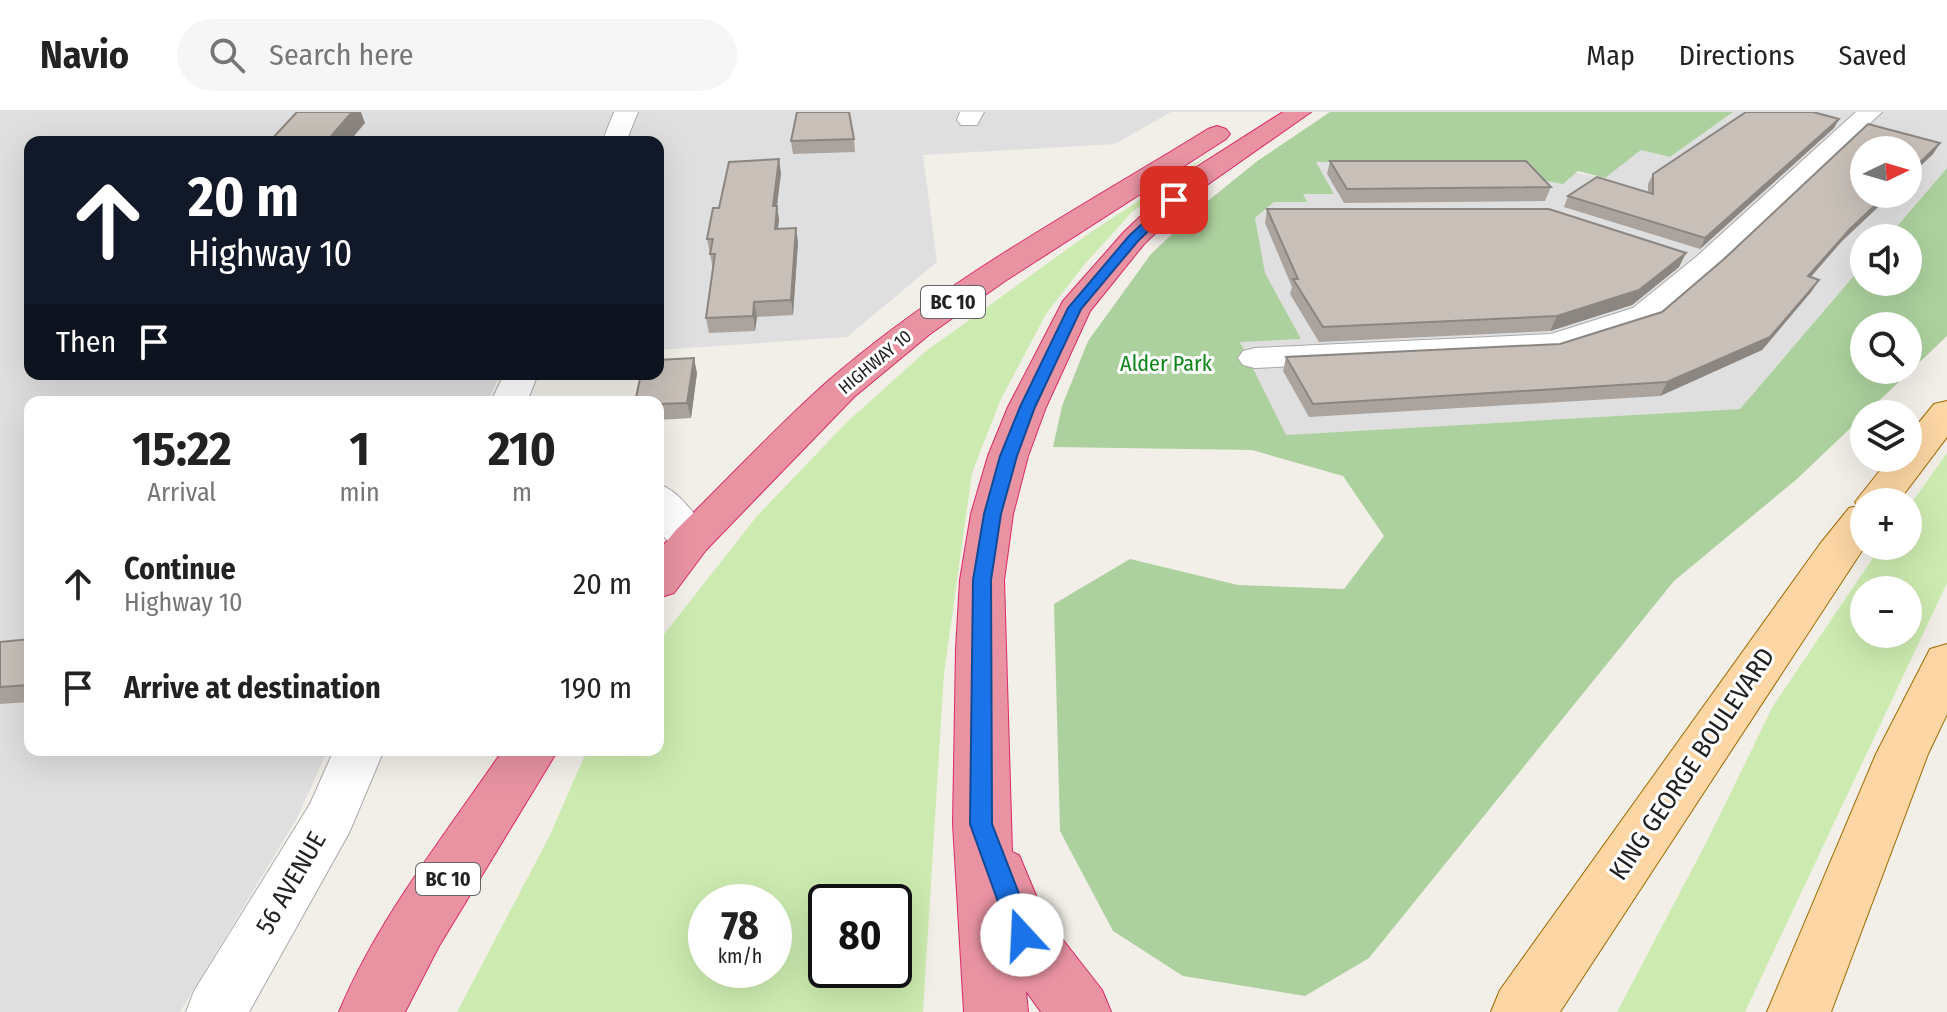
<!DOCTYPE html>
<meta charset="utf-8">
<style>
:root{--surface:#fff;--page:#f6f6f6;--text:#222;--muted:#767676;--line:#e0e0e0}
body{margin:0;font-family:"Fira Sans Condensed",sans-serif;background:var(--page);color:var(--text);height:100vh;display:flex;flex-direction:column;font-size:30px;white-space:nowrap}
*{box-sizing:border-box;margin:0}
p{font-size:26px;color:var(--muted)}
.icon{flex:none;width:44px;height:44px;fill:none;stroke:currentColor;stroke-width:2;stroke-linecap:round;stroke-linejoin:round}
.map{position:relative;flex:1;overflow:hidden}
.details{position:absolute;left:24px;top:284px;width:640px;height:360px;display:flex;flex-direction:column;background:var(--surface);border-radius:16px;box-shadow:0 8px 32px #0002}
.details>*{flex:none}
.top-card{position:absolute;left:24px;top:24px;width:640px;height:244px;border-radius:16px;box-shadow:0 8px 32px #0002;background:#111827;color:#fff;overflow:hidden}
.needle{width:52px;rotate:85deg}
.tools{position:absolute;left:1850px;top:24px;display:grid;gap:16px}
.tools a{display:grid;place-items:center;width:72px;height:72px;border-radius:50%;background:var(--surface);box-shadow:0 8px 32px #0002;font-size:40px}
.speed{position:absolute;left:688px;top:772px;display:flex;gap:16px;font-size:40px;font-weight:700;text-align:center}
.speed>*{display:grid;place-content:center;width:104px;height:104px;border-radius:50%;background:var(--surface);box-shadow:0 8px 32px #0002;line-height:1}
.speed small{font-size:20px;font-weight:400}
.speed .limit{border:4px solid #111;border-radius:12px;background:#fff;color:#111}
.pin{position:absolute;display:grid;place-items:center;width:68px;height:68px;color:#fff;margin:-34px;border-radius:16px;box-shadow:0 4px 12px #0006}
.me{position:absolute;width:88px;margin:-44px;rotate:340deg;stroke-linejoin:round;filter:drop-shadow(0 0 6px #0008)}
.turn{display:flex;align-items:center;gap:28px;height:168px;padding:0 32px;font-size:36px}
.turn .icon{width:104px;height:104px;stroke-width:2.5}
.turn b{display:block;font-size:56px;line-height:68px}
.then{display:flex;align-items:center;height:76px;padding:0 32px;background:#0003;gap:16px;font-size:30px}
.eta{display:flex;justify-content:space-evenly;align-items:center;height:136px;text-align:center}
.eta b{font-size:48px;font-weight:700;line-height:56px}
ul{padding:0;list-style:none}
li{display:flex;align-items:center;gap:24px;height:104px;padding:0 32px}
li div{flex:1}
li b{display:block;font-size:30px}
li em{font-style:normal}
header{display:flex;align-items:center;gap:48px;box-sizing:border-box;height:112px;padding:0 40px;background:var(--surface);border-bottom:2px solid var(--line)}
header strong{font-size:38px}
nav{display:flex;gap:44px;margin-inline-start:auto;font-size:28px}
.search{width:560px;height:72px;background:var(--page);display:flex;align-items:center;gap:20px;box-sizing:border-box;padding:0 28px;border-radius:44px;color:var(--muted);font-size:30px}
.map>svg:first-child{display:block}
</style>
<header>
<strong>Navio</strong>
<div class="search"><svg class="icon" aria-label="search" viewBox="0 0 24 24"><circle cx="10" cy="10" r="6"/><path d="M15 15l6 6"/></svg>Search here</div>
<nav><a>Map</a><a>Directions</a><a>Saved</a></nav>
</header>
<div class="map">
<svg width="1947" height="900" viewBox="0 0 1947 900">
<rect width="100%" height="100%" fill="#f2efe9"/>
<g fill="#e0dfdf" fill-rule="evenodd">
<polygon points="0,0 613,0 600,30 30,30 30,262 500,262 488,290 30,290 30,638 328,638 297,706 180,900 0,900"/>
<polygon points="637,0 1171,0 1115,32 923,43 937,150 847,225 658,238 658,30 625,30"/>
<path d="M1733 0H1783L1810 6 1818 0H1947V56L1887 126H1864V152L1740 297 1238 326 1225 159 1255 106 1274 90H1306L1303 82 1316 50 1520 51 1605 66 1641 38 1670 45ZM1864 38H1908V82H1864Z"/>
</g>
<g fill="#cdebb0" fill-rule="evenodd">
<path d="M1213 40 1132 100 1084 153 1046 202 1000 289 972 361 944 562 923 900H457L550 723 587 638H658V530L757 404 847 310 926 239 1091 120ZM706 790H774V858H706ZM826 790H894V858H826Z"/>
<path d="M1947 341V471L1745 900H1617L1707 729 1773 594 1881 434H1908V396ZM1864 478H1908V522H1864Z"/>
</g>
<path fill="#add19e" fill-rule="evenodd" d="M1330 0H1733L1670 45 1641 38 1605 66 1578 59 1563 72 1537 67 1520 51 1316 50 1334 82H1303L1307 90H1274L1255 106 1265 161 1301 227 1240 230 1286 323 1740 297 1864 152V170H1908V126H1887L1947 56V224L1797 367 1674 469 1369 846 1305 884 1183 864 1113 819 1060 719 1054 492 1130 447 1238 473 1344 477 1384 424 1343 364 1252 338 1053 335 1062 294 1088 229 1151 142 1203 93 1256 50ZM1864 214H1908V258H1864Z"/>
<g fill="none" stroke-linecap="round" stroke-linejoin="round">
<defs>
<g id="minor">
<polygon points="614,0 638,0 626,30 602,30"/>
<polygon points="960,0 984,0 977,13 961,13 957,8"/>
<polygon points="1856,0 1882,0 1716,157 1655,210 1554,242 1255,256 1243,253 1238,246 1243,239 1255,236 1551,222 1633,196 1696,145"/>
<polygon points="504,262 538,262 527,290 491,290"/>
<path d="M658 372C681 379 699 408 712 428L706 438C685 443 666 435 658 413 654 402 658 384 658 372Z"/>
<polygon points="334,638 384,638 349,721 249,900 186,900 194,879 310,692"/>
</g>
<g id="major">
<polygon points="1947,289 1947,325 1898,390 1864,390 1865,434 1560,900 1491,900 1500,878 1820,432 1849,396 1858,394 1855,390 1890,346 1908,346 1908,324 1934,292"/>
<polygon points="1947,532 1947,602 1928,642 1831,900 1767,900 1876,642 1930,537"/>
</g>
<g id="highway">
<polygon points="1283,0 1311,0 1204,75 1144,132 1090,199 1046,295 1028,344 1013,402 1004,468 1012,740 1019,743 1045,805 1102,878 1111,900 1041,900 1026,879 1028,900 964,900 953,712 956,537 960,468 971,402 988,344 1008,295 1063,189 1124,120 1184,63"/>
<path d="M1217 14 1226 17 1230 22 1226 27 1005 169 930 222 854 285 706 438 674 481 658 486V440L676 418C726 369 775 316 828 269 943 169 1080 96 1208 17Z"/>
<path d="M503 638H558L439 834 405 900H339C378 806 446 722 503 638Z"/>
</g>
</defs>
<use href="#minor" stroke="#a9a9a9" stroke-width="2"/>
<use href="#major" stroke="#a06b00" stroke-width="2"/>
<use href="#highway" stroke="#dc2a67" stroke-width="2"/>
<use href="#minor" fill="#fff" fill-rule="evenodd"/>
<use href="#major" fill="#fcd6a4" fill-rule="evenodd"/>
<use href="#highway" fill="#e892a2" fill-rule="evenodd"/>
</g>
<g fill="#aba49e">
<polygon points="1839,7 1834,16 1700,137 1564,95 1568,84 1648,80 1648,72 1653,62"/>
<polygon points="1868,12 1940,31 1933,42 1908,66 1908,38 1864,38 1864,82 1892,82 1842,129 1811,165 1819,168 1811,180 1762,238 1660,284 1309,305 1283,259 1286,245 1560,232 1662,200 1724,147"/>
<polygon points="854,27 855,40 793,42 791,29"/>
<polygon points="1330,49 1551,75 1545,89 1344,91 1327,62"/>
<polygon points="781,61 777,94 779,108 778,116 798,130 793,203 757,205 755,219 709,221 706,206 713,157 707,127 719,96"/>
<polygon points="1267,97 1679,155 1632,193 1550,219 1319,230 1290,182 1292,175 1265,111"/>
<polygon points="697,261 691,306 658,308 658,290"/>
<polygon points="30,527 30,590 0,592 0,530"/>
</g>
<g fill="#8b8681">
<polygon points="352,0 361,0 365,11 349,30 326,30"/>
<polygon points="1839,7 1834,16 1700,137 1705,126"/>
<polygon points="1940,31 1933,42 1908,66 1908,62"/>
<polygon points="779,47 781,61 775,108 773,94"/>
<polygon points="1887,82 1892,82 1842,129 1800,177 1808,164 1850,117"/>
<polygon points="777,94 779,108 776,131 775,117"/>
<polygon points="796,116 798,130 793,203 791,188"/>
<polygon points="1686,141 1679,155 1632,193 1550,219 1557,204"/>
<polygon points="1819,168 1811,180 1762,238 1660,284 1667,270"/>
<polygon points="754,190 757,205 755,219 753,204"/>
<polygon points="694,246 697,261 691,306 687,291"/>
</g>
<g fill="#c7bfb8" stroke="#8b8681" stroke-width="2">
<polygon points="297,0 352,0 326,30 269,30"/>
<polygon points="797,0 849,0 854,27 791,29"/>
<polygon points="1746,0 1813,0 1839,7 1705,126 1568,84 1597,65 1653,82 1653,62"/>
<polygon points="1868,12 1940,31 1908,62 1908,38 1864,38 1864,82 1887,82 1850,117 1808,164 1819,168 1770,225 1667,270 1313,292 1286,245 1560,232 1662,200 1724,147"/>
<polygon points="779,47 773,94 777,94 775,117 796,116 791,188 754,190 753,204 706,206 715,142 710,142 713,127 707,127 713,96 719,96 729,50"/>
<polygon points="1330,49 1526,49 1551,75 1347,77"/>
<polygon points="1267,97 1549,97 1686,141 1639,178 1557,204 1323,215 1293,167 1298,167"/>
<polygon points="694,246 687,291 658,292 658,290 635,290 641,262 658,262 658,248"/>
<polygon points="30,527 30,573 0,575 0,530"/>
</g>
<polygon fill="#1a73e8" stroke="#114b97" stroke-width="2" points="1170,86 1180,88 1138,129 1081,197 1035,295 1017,344 1001,402 991,468 992,712 1035,823 1031,831 1022,835 1013,831 1010,823 970,712 973,468 984,402 1000,344 1020,295 1068,196 1129,124"/>
<g text-anchor="middle" dominant-baseline="central" stroke-width="6" stroke-linejoin="round" paint-order="stroke">
<g font-size="18" fill="#222" stroke="#fff">
<text transform="translate(875 250) rotate(-40)">HIGHWAY 10</text>
</g>
<g fill="#fff" stroke="#646464" stroke-width="2">
<rect x="921" y="174" width="64" height="32" rx="6"/>
<rect x="416" y="751" width="64" height="32" rx="6"/>
</g>
<g font-size="20" font-weight="bold" fill="#222">
<text x="953" y="190">BC 10</text>
<text x="448" y="767">BC 10</text>
</g>
<g font-size="22" fill="#0c8416" stroke="#fff">
<text x="1166" y="251">Alder Park</text>
</g>
<g font-size="26" fill="#222" stroke="#fff">
<text transform="translate(1692 652) rotate(-56)">KING GEORGE BOULEVARD</text>
<text transform="translate(291 771) rotate(-60)">56 AVENUE</text>
</g>
</g>
</svg>
<div class="tools">
<a><svg class="needle" viewBox="-14 -14 28 28"><path d="M0-13l5 13h-10z" fill="#e53935"/><path d="M0 13l5-13h-10z" fill="#767676"/></svg></a>
<a><svg class="icon" aria-label="sound" viewBox="0 0 24 24"><path d="M4 9h4l5-4v14l-5-4H4zM17 9q2 3 0 6"/></svg></a>
<a><svg class="icon" aria-label="search" viewBox="0 0 24 24"><circle cx="10" cy="10" r="6"/><path d="M15 15l6 6"/></svg></a>
<a><svg class="icon" aria-label="layers" viewBox="0 0 24 24"><path d="M12 4l9 5-9 5-9-5zM3 14l9 5 9-5"/></svg></a>
<a>+</a>
<a>−</a>
</div>
<div class="speed"><div>78<small>km/h</small></div><div class="limit">80</div></div>
<div class="pin" style="left:1174px;top:88px;background:#d93025"><svg class="icon" aria-label="arrive" viewBox="0 0 24 24"><path d="M6 21V4h12l-3 4 3 4H6"/></svg></div>
<svg class="me" style="left:1022px;top:823px" viewBox="-20 -20 40 40"><circle r="19" fill="#fff"/><path d="M0-13L10 11 0 6-10 11z" fill="#1a73e8"/></svg>
<div class="top-card">
<div class="turn"><svg class="icon" aria-label="ahead" viewBox="0 0 24 24"><path d="M12 20V5M6 11l6-6 6 6"/></svg><div><b>20 m</b>Highway 10</div></div>
<div class="then">Then<svg class="icon" aria-label="arrive" viewBox="0 0 24 24"><path d="M6 21V4h12l-3 4 3 4H6"/></svg></div>
</div>
<section class="details">
<div class="eta">
<div><b>15:22</b><p>Arrival</p></div>
<div><b>1</b><p>min</p></div>
<div><b>210</b><p>m</p></div>
</div>
<ul>
<li><svg class="icon" aria-label="ahead" viewBox="0 0 24 24"><path d="M12 20V5M6 11l6-6 6 6"/></svg><div><b>Continue</b><p>Highway 10</p></div><em>20 m</em></li>
<li><svg class="icon" aria-label="arrive" viewBox="0 0 24 24"><path d="M6 21V4h12l-3 4 3 4H6"/></svg><div><b>Arrive at destination</b></div><em>190 m</em></li>
</ul>
</section>
</div>
